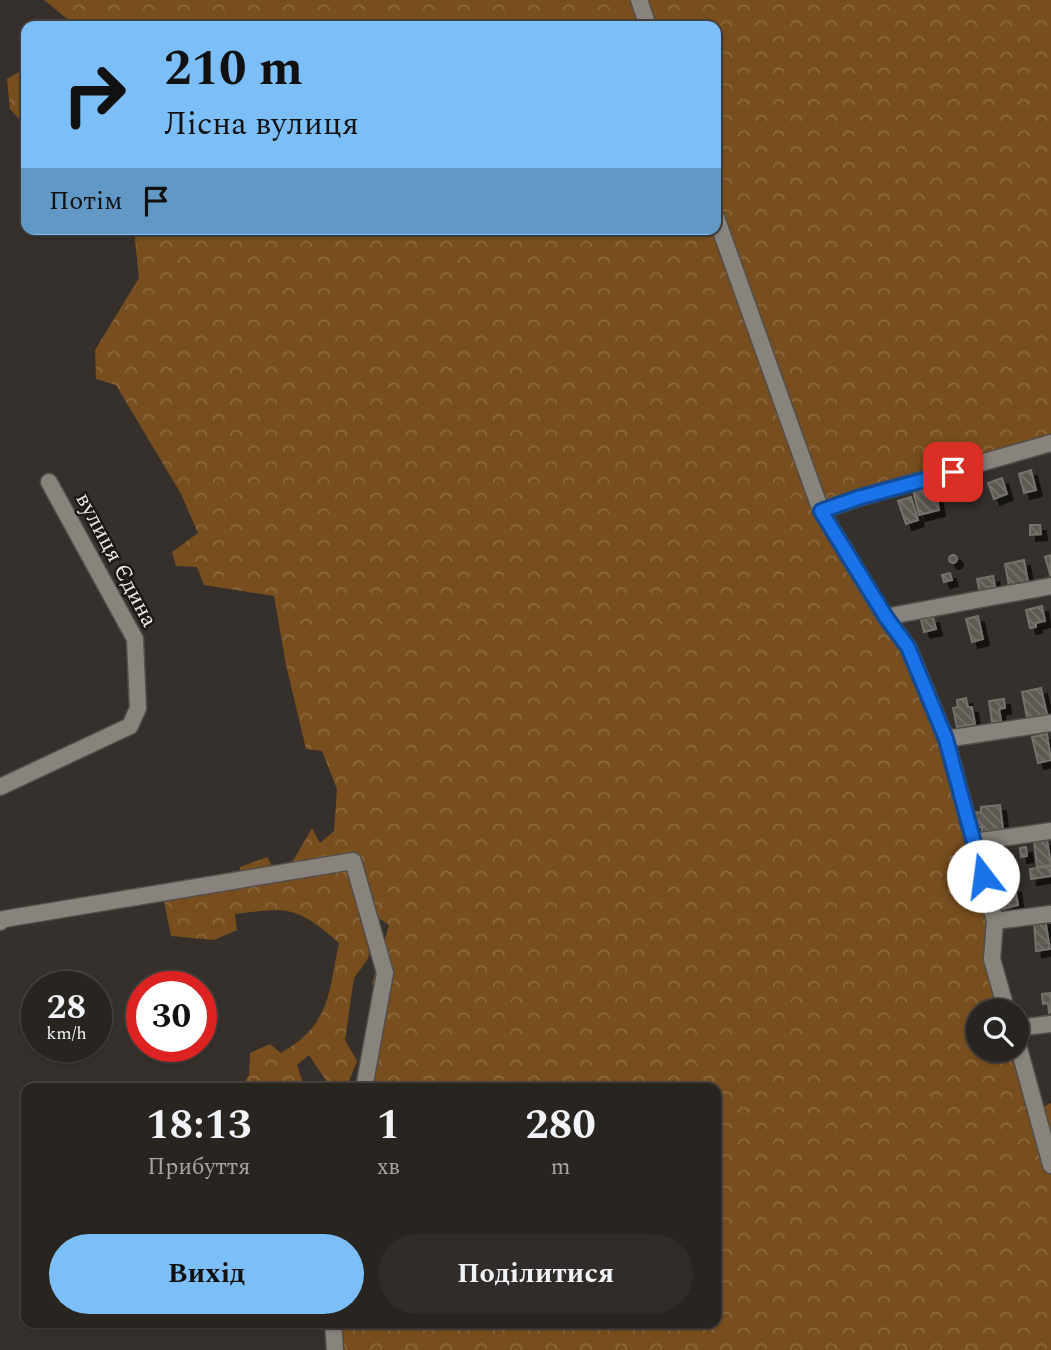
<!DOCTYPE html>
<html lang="uk">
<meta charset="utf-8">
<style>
:root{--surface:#282420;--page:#302c29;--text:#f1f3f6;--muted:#a5a4a5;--line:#44413e;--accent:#7bbef8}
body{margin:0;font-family:Spectral,serif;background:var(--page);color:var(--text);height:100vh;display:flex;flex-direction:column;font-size:26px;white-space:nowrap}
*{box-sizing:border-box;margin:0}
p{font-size:23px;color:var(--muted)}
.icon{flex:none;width:38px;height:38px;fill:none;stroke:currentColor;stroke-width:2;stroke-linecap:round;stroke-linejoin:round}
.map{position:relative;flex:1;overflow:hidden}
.panel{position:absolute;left:21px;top:1083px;width:700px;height:245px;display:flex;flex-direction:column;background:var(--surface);border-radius:14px;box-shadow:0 2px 5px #0004,0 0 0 2px var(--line)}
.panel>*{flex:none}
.top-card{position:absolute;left:21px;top:21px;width:700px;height:214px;border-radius:14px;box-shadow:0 2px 5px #0004,0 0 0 2px var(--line);background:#7bbef8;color:#111;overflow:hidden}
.fabs{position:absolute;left:966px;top:999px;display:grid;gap:14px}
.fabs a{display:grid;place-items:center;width:63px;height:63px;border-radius:50%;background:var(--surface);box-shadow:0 2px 5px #0004,0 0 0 2px var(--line);font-size:35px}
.speed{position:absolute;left:21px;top:971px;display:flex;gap:14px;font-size:35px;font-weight:700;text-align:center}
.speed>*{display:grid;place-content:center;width:91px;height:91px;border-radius:50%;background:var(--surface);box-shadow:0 2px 5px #0004,0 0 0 2px var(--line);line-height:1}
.speed small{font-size:18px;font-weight:400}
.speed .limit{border:10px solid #d22;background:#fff;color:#111}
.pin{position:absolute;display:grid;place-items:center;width:60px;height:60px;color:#fff;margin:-30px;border-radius:14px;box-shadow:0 4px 10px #0006}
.me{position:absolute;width:77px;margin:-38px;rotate:345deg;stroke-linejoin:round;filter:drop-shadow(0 0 5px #0008)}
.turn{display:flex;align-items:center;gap:24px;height:147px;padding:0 28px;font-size:32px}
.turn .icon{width:91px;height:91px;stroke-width:2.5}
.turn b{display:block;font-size:49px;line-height:60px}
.then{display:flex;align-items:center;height:66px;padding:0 28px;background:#0003;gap:14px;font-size:26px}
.eta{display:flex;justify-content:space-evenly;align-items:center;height:119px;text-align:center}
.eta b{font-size:42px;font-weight:700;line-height:49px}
.cta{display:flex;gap:14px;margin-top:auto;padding:14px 28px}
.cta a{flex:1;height:80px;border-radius:42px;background:var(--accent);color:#111;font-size:28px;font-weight:700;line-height:80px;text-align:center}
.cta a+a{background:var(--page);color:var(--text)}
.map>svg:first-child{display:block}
</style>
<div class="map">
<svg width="1051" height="1350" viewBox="0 0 1051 1350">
<defs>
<pattern id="forest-crowns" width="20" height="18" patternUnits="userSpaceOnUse" patternTransform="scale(1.75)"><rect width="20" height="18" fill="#784e1e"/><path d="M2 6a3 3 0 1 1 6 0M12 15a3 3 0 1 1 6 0" fill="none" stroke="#8b683f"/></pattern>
<pattern id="building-back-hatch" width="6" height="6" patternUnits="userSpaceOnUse" patternTransform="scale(1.75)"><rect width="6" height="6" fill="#5e5953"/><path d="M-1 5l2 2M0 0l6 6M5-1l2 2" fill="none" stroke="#75716c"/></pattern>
<filter id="shadow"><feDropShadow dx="6" dy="6" stdDeviation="0" flood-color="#0009"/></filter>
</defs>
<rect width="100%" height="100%" fill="#35302b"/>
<g fill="url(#forest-crowns)">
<path d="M44 0H1051V443L821 511 908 647 988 891 992 959 1007 1011 978 1012V1050H1017L1036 1111 1051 1103V1350H344L342 1323H516L522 1327 525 1323H716V1088H366L379 991 372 984 389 925 377 917 368 959 354 978 345 1040 357 1061 349 1081 329 1085 309 1055 297 1065 304 1086 302 1088H241L249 1075 250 1053 270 1044 281 1053C331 1024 328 994 339 943 297 906 289 907 235 914L237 930 214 940 171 936 163 896 238 885 240 867 267 857 272 866 293 861 312 828 320 843 334 831 337 789 322 751 306 749 286 665 274 596 204 585 197 567 176 566 172 552 198 533 181 494 116 385 96 379 95 350 139 278 134 229H716V26H76Z"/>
<polygon points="26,68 26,126 10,109 7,79"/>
</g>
<g fill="url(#building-back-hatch)" stroke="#77716c" stroke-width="2" filter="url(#shadow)">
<polygon points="1031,470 1036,490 1024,493 1019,474"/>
<polygon points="1002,478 1007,494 994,499 988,483"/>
<polygon points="923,483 926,497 936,494 939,510 919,515 912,486"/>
<polygon points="911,497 918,520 906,524 898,501"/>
<polygon points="1030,525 1040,525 1041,534 1030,535"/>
<circle cx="953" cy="559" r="4"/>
<polygon points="1051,555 1051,577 1045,557"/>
<polygon points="1024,560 1028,582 1009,586 1005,564"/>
<polygon points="950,573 952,580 944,582 942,575"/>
<polygon points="993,576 995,586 988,587 989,592 980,593 977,579"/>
<polygon points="1042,606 1045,621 1036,623 1036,627 1030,628 1026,610"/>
<polygon points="978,616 983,639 972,642 966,619"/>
<polygon points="933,617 936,629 924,632 921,620"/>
<polygon points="1041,688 1047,714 1027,718 1022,692"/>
<polygon points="966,698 968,707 972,707 975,724 957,727 953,708 958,707 957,700"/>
<polygon points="1004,699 1005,708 999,709 1001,721 992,722 989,701"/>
<polygon points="1047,734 1051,760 1038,763 1032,737"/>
<polygon points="1000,805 1003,829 982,832 982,827 974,828 972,813 981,812 981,807"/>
<polygon points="1047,840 1051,865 1037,867 1034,842"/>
<polygon points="1026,847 1027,856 1021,857 1020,848"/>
<polygon points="1009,852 1012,873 997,875 994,854"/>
<polygon points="1051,866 1051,876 1031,879 1030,869"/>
<polygon points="1015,887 1018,905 1003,909 1002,889"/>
<polygon points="1045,919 1050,949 1036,951 1034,921"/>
<polygon points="1051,993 1051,1012 1049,1013 1048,1003 1043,1004 1042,994"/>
</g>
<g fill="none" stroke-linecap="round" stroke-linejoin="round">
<defs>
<g id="street">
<polyline points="639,0 648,26"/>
<polyline points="716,217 821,511 885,617 908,647 946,739 995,921 992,959 1007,1012"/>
<polyline points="821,511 858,498 1051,443"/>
<polyline points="885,617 1051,586"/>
<polyline points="946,739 1051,723"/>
<polyline points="0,787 130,726 138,708 135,639 49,482"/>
<polyline points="975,845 981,841 1051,831"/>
<polyline points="995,921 1051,914"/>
<polyline points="0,922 4,919 353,861 385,973 364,1088"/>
<polyline points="1017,1028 1051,1024"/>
<polyline points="1017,1041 1051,1165"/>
<polyline points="333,1323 335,1350"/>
</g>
</defs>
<use href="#street" stroke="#524e4a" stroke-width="19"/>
<use href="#street" stroke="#89837d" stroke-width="16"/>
</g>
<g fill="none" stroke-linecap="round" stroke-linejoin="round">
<defs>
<polyline id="route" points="953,472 858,498 821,511 886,617 908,647 946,739 983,876"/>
</defs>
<use href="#route" stroke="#114b97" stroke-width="18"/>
<use href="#route" stroke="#1a73e8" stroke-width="12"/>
</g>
<g text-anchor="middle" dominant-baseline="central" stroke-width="5" stroke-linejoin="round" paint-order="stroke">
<g font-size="23" fill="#eae7e4" stroke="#1b1916">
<text transform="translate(116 560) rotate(62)">вулиця Єдина</text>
</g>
</g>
</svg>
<div class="fabs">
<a><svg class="icon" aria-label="search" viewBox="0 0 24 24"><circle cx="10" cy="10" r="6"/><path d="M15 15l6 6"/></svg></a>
</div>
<div class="speed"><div>28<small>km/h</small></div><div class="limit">30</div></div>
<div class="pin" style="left:953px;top:472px;background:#d93025"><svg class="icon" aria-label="arrive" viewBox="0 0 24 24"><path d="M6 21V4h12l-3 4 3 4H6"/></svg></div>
<svg class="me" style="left:983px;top:876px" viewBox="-20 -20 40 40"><circle r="19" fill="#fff"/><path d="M0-13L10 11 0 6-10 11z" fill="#1a73e8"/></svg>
<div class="top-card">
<div class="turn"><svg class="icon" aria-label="right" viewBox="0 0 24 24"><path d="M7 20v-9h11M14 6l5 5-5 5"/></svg><div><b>210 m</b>Лісна вулиця</div></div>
<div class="then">Потім<svg class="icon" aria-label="arrive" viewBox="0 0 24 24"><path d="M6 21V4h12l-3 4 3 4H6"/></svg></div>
</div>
<section class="panel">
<div class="eta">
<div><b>18:13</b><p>Прибуття</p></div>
<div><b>1</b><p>хв</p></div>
<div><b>280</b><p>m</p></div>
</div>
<div class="cta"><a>Вихід</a><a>Поділитися</a></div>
</section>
</div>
